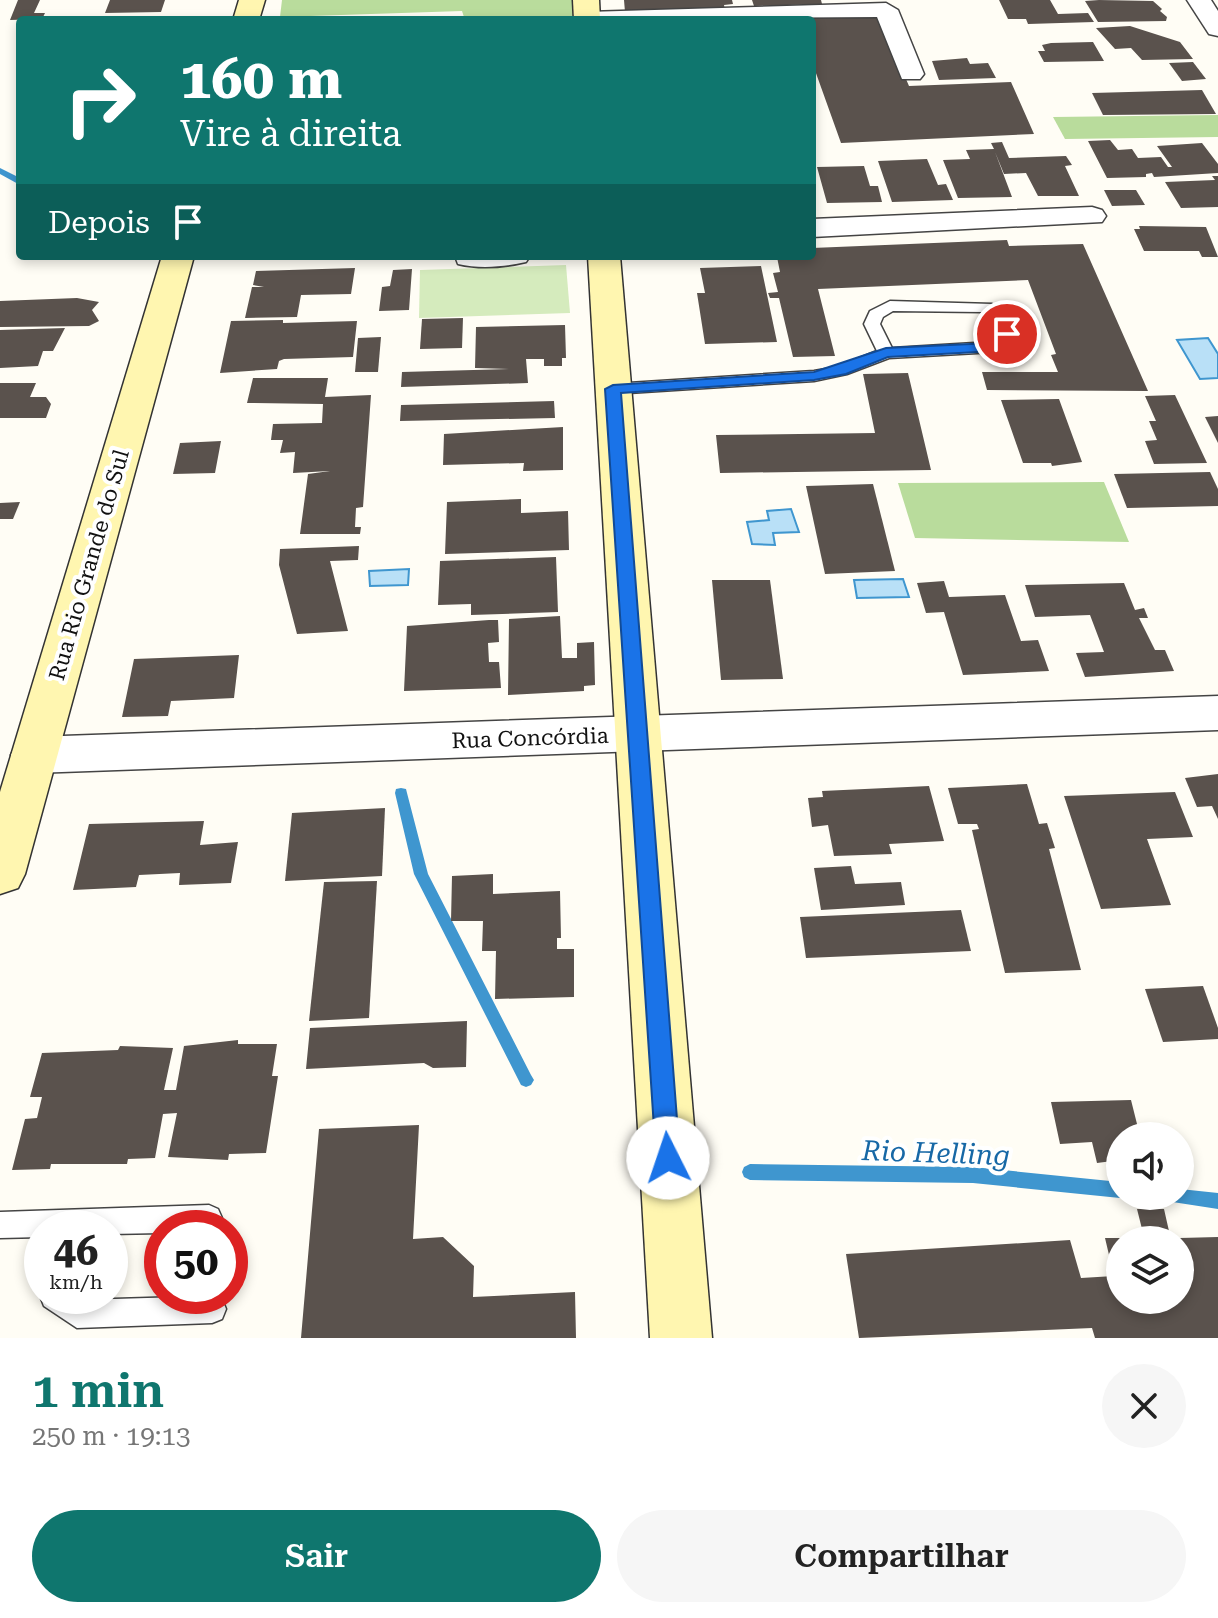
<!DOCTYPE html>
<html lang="pt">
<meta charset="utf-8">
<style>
:root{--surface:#fff;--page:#f6f6f6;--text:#222;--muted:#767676;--accent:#0f766e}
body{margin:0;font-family:"Roboto Serif",serif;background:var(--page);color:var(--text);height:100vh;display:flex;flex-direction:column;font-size:30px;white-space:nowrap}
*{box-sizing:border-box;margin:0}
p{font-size:26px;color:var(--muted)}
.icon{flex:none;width:44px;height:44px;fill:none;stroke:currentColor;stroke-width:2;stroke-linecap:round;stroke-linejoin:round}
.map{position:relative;height:1338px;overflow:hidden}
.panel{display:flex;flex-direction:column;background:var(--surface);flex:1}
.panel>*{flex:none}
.banner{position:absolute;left:16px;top:16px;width:800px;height:244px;border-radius:8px;box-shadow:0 4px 12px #0003;background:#0f766e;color:#fff;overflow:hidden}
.buttons{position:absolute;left:1106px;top:1122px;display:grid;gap:16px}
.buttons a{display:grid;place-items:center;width:88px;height:88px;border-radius:50%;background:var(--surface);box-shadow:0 4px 12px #0003;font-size:40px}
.speed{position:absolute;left:24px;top:1210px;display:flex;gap:16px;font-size:40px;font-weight:700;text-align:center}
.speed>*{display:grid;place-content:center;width:104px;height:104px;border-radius:50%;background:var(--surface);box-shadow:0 4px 12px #0003;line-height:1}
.speed small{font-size:20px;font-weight:400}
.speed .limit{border:12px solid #d22;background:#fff;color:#111}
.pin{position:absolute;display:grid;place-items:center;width:68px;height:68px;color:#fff;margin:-34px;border:4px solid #fff;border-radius:50%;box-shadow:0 2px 8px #0007}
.me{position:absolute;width:88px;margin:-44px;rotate:356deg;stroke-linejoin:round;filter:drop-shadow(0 0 6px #0008)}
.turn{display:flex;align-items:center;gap:28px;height:168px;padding:0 32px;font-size:36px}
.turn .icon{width:104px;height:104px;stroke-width:2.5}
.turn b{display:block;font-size:56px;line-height:68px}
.then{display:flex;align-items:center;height:76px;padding:0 32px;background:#0003;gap:16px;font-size:30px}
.round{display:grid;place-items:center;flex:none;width:84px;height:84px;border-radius:42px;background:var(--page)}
.summary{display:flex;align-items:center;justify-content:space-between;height:136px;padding:0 32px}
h1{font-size:48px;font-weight:600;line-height:60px;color:var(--accent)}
.button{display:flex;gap:16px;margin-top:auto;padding:16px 32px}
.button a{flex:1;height:92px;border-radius:48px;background:var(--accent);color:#fff;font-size:32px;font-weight:600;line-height:92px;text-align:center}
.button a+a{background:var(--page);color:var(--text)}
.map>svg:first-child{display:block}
</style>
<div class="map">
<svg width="1218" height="1338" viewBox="0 0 1218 1338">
<rect width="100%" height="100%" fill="#fffdf5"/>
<polygon fill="#d5ebbd" points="566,265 570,313 419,318 420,270"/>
<g fill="#b9dc9c">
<polygon points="282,0 572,0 574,20 465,20 462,11 280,17"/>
<polygon points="1218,115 1218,137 1065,139 1053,117"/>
<polygon points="1104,482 1129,542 915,538 898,483"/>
</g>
<g fill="#b9e0f7" stroke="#3f96cf" stroke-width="2">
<polygon points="1208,338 1218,354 1218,378 1200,379 1177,340"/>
<polygon points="791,509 799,532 773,533 775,545 752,544 747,522 769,520 767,511"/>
<polygon points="409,569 408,585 370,586 369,571"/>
<polygon points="903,579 909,597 857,598 854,580"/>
</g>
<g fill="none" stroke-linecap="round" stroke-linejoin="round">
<g fill="#3f96cf" fill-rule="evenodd">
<polygon points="0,168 20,178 20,185 0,174"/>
<polygon points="401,788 406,789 407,793 428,874 531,1075 534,1080 531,1085 526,1087 521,1085 414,874 395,793 396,789"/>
<polygon points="750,1164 973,1167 1120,1182 1120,1196 1124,1196 1120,1198 973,1183 750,1180 744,1177 742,1172 744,1167"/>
<polygon points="1180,1189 1218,1193 1218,1209 1166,1201 1164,1196 1180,1196"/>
</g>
</g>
<g fill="#5a524d">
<polygon points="18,0 40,0 34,13 45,13 42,19 10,20"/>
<polygon points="110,0 165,0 161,12 105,13"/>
<polygon points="624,0 732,0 733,4 724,5 725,10 625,12"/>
<polygon points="752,0 821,0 822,4 754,6"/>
<polygon points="999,0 1050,0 1058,14 1088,13 1094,22 1028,24 1026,19 1008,19"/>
<polygon points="1099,0 1153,1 1162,9 1160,11 1167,17 1166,21 1098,22 1085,1"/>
<polygon points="877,12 909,86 1011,82 1034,134 841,143 812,62 812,20 749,20 748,17"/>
<polygon points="1130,26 1180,42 1193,59 1142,60 1131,48 1115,49 1096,28"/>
<polygon points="1093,42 1104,61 1044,62 1038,51 1045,51 1042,45 1051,43"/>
<polygon points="967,58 970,64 988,63 996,78 939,80 932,61"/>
<polygon points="1193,62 1206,79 1182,81 1169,63"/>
<polygon points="1202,90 1216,114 1103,115 1092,93"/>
<polygon points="1110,140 1118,150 1132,149 1138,158 1161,157 1168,167 1172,167 1157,146 1202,143 1218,164 1218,173 1154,177 1152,173 1146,174 1146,177 1107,178 1088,141"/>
<polygon points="1002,142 1009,158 1066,156 1072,165 1065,166 1079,196 1038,196 1026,173 1004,174 995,152 1012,197 958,198 943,160 970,159 966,150 994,149 991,143"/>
<polygon points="927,159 938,185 946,184 953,200 892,202 878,161"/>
<polygon points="864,166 870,186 878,186 882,202 827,203 817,167"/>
<polygon points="1212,176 1218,176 1218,207 1181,208 1165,182 1215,180"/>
<polygon points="1104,190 1136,190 1145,205 1112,206"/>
<polygon points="1139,226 1206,227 1218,257 1202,257 1199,251 1144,251 1134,229 1140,229"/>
<polygon points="1007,240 1009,246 1083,244 1148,391 987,390 982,372 1058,372 1051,355 1056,354 1028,280 818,289 835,356 793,357 779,298 770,298 768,293 778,292 773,273 780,272 777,257 812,256 812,248"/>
<polygon points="761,266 777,342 705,344 697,293 705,293 700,268"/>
<polygon points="355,268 351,294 301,295 297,317 245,318 252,287 264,287 253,285 256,271"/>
<polygon points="412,269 409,310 379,311 382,287 390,286 393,270"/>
<polygon points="77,298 99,302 92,310 99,321 89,326 0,327 0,301"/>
<polygon points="463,318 462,348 420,349 422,319"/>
<polygon points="283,320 283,323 357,321 353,357 284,359 279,361 277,369 220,373 231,321"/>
<polygon points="565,325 566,358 562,358 562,366 544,366 544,359 526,359 528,383 401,387 402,372 509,369 475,368 476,327"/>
<polygon points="65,328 53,351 43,351 38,366 0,368 0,330"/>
<polygon points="381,337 378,372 355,372 358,338"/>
<polygon points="908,373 931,470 720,473 716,435 875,433 863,374"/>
<polygon points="253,378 328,378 325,397 371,395 363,507 356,508 355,527 361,527 360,534 300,534 308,474 330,471 293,473 295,452 280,453 283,440 271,440 273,424 322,423 323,404 247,403"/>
<polygon points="0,383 36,383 30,397 46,397 51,404 46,418 0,418"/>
<polygon points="1175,395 1207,463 1154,464 1145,441 1157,440 1149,421 1156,421 1145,396"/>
<polygon points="1059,399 1082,462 1052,466 1051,463 1023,463 1001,400"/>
<polygon points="554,401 555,418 400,421 401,405"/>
<polygon points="1218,416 1218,443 1205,417"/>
<polygon points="563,427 563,470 523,471 524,463 443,465 444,434"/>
<polygon points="221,441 215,473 173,474 180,443"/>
<polygon points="1210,472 1218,489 1218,506 1127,508 1114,474"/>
<polygon points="873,484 895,571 825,574 806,486"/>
<polygon points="521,499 521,513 568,511 569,550 445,554 447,502"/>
<polygon points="20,502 13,519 0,519 0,503"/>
<polygon points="359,546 358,560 330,561 348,631 297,634 279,565 280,549"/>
<polygon points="556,557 558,612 471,615 471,604 438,605 440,561"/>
<polygon points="712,580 770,580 783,679 721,680"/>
<polygon points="944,581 949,597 1005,595 1021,641 1038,640 1049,671 963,675 944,612 926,613 917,583"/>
<polygon points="1124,583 1135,610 1144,608 1148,618 1139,618 1155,650 1165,650 1174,671 1085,677 1076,653 1104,652 1090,615 1035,617 1025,585"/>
<polygon points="560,616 562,658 577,658 577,643 594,642 595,685 584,686 584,691 508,695 509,619"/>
<polygon points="489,620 498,620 499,642 488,643 489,662 499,662 501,688 404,691 407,626"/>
<polygon points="239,655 234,698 171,701 168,716 122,717 134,659"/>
<polygon points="1218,774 1218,819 1212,806 1197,807 1185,778"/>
<polygon points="1027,784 1039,824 1047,823 1055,848 1049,849 1081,970 1005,973 972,830 979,829 977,824 958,824 948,788"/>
<polygon points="929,786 944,841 889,844 892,854 834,856 828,825 812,827 808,798 823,797 822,791"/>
<polygon points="1175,792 1193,837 1147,839 1171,905 1101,909 1064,796"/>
<polygon points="385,808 382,876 285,881 292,813"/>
<polygon points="204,821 200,845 238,842 231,883 179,885 180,873 139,875 136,887 73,890 89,824"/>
<polygon points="851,866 855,884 901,882 905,905 821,910 814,868"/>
<polygon points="493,874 493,894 560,891 561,938 557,938 557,949 574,949 574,997 495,999 496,951 482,951 483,921 451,921 452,876"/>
<polygon points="377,881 369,1018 309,1021 324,882"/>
<polygon points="961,910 971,951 806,958 800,917"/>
<polygon points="1203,986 1218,1028 1218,1039 1163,1042 1145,989"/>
<polygon points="467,1021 466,1067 433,1068 424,1063 306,1069 310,1028"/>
<polygon points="238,1040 238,1044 277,1044 272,1076 278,1076 266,1153 229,1154 228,1160 168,1157 177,1113 163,1114 155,1158 128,1159 127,1164 51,1164 50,1169 12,1170 25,1119 37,1118 42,1097 30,1097 42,1053 118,1050 120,1046 173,1048 164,1090 176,1090 184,1046"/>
<polygon points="1131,1100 1140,1136 1120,1136 1120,1160 1097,1163 1092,1142 1060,1144 1051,1102"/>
<polygon points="419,1125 413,1239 443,1237 474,1266 473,1297 575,1292 576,1338 301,1338 319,1129"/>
<polygon points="1137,1209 1164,1209 1171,1240 1124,1240 1144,1237"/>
<polygon points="1218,1237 1218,1338 1095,1338 1092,1328 859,1338 846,1254 1070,1240 1081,1278 1114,1276 1105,1238 1120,1238 1120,1300 1180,1300 1180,1238"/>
</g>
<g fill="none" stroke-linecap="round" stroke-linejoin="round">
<defs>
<g id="service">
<path d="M890 301 992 304 1008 321 1014 340 995 352 889 358 847 374 814 381 613 394 605 389 613 384 814 371 837 367 877 351 864 324 870 311ZM893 311 982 312 993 322 998 338 991 342 892 348 880 324 883 317Z"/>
<polygon points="209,1205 218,1209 222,1218 217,1228 162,1228 162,1233 110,1234 110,1228 42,1228 42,1237 0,1238 0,1212"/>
<polygon points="42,1292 42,1296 76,1296 81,1300 214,1296 222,1299 226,1309 222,1319 212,1323 77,1328 44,1306 40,1296"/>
</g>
<g id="minor">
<polygon points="1187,0 1211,0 1218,11 1218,36 1209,34"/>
<polygon points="886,3 898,10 924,74 920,79 902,79 877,17 575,19 587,12"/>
<polygon points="1092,207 1102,210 1106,216 1102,222 812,237 812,219"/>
<path d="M455 256H530L526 262C505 267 479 269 458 264Z"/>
</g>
<polygon id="tertiary" points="1218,696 1218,730 34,773 18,768 11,755 18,742 34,737"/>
<g id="secondary">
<polygon points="239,0 265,0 259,20 233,20"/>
<polygon points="573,0 599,0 600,20 574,20"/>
<polygon points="162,256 194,256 25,874 18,888 0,894 0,792"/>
<polygon points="588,256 620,256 712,1338 650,1338"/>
</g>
</defs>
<use href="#service" stroke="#444" stroke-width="3"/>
<use href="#minor" stroke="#444" stroke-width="3"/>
<use href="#tertiary" stroke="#444" stroke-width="3"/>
<use href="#secondary" stroke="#333" stroke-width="3"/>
<use href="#service" fill="#fff" fill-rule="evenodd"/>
<use href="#minor" fill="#fff" fill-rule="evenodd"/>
<use href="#tertiary" fill="#fff" fill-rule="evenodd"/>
<use href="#secondary" fill="#fff6b0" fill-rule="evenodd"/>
</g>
<polygon fill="#1a73e8" stroke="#114b97" stroke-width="2" points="1007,330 1014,334 1014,340 995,351 888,357 846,374 814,380 621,393 680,1158 677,1166 668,1169 660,1166 656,1158 605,389 613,385 814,372 886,348 992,343"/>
<g text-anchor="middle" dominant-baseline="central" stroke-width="8" stroke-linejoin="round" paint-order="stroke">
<g font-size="22" fill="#111" stroke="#fff">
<text transform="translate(89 565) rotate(-74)">Rua Rio Grande do Sul</text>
<text transform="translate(530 738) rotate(-2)">Rua Concórdia</text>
</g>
<g font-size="28" font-style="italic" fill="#1768a6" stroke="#fff">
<text transform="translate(936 1153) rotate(2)">Rio Helling</text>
</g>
</g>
</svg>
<div class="buttons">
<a><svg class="icon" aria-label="sound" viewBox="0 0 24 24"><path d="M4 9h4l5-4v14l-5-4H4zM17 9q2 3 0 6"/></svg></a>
<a><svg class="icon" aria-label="layers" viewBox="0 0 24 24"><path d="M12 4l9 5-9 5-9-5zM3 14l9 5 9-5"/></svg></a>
</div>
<div class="speed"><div>46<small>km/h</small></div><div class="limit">50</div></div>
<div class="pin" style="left:1007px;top:334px;background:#d93025"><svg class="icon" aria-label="arrive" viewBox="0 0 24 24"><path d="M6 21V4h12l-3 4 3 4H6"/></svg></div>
<svg class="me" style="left:668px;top:1158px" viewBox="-20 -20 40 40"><circle r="19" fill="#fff"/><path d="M0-13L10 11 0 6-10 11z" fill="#1a73e8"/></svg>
<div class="banner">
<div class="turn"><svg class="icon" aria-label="right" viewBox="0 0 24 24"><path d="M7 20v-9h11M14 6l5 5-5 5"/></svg><div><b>160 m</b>Vire à direita</div></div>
<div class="then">Depois<svg class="icon" aria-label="arrive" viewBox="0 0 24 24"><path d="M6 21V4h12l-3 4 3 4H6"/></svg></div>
</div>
</div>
<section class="panel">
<div class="summary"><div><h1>1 min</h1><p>250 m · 19:13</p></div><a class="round"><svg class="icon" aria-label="close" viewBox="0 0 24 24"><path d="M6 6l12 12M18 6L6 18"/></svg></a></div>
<div class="button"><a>Sair</a><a>Compartilhar</a></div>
</section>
